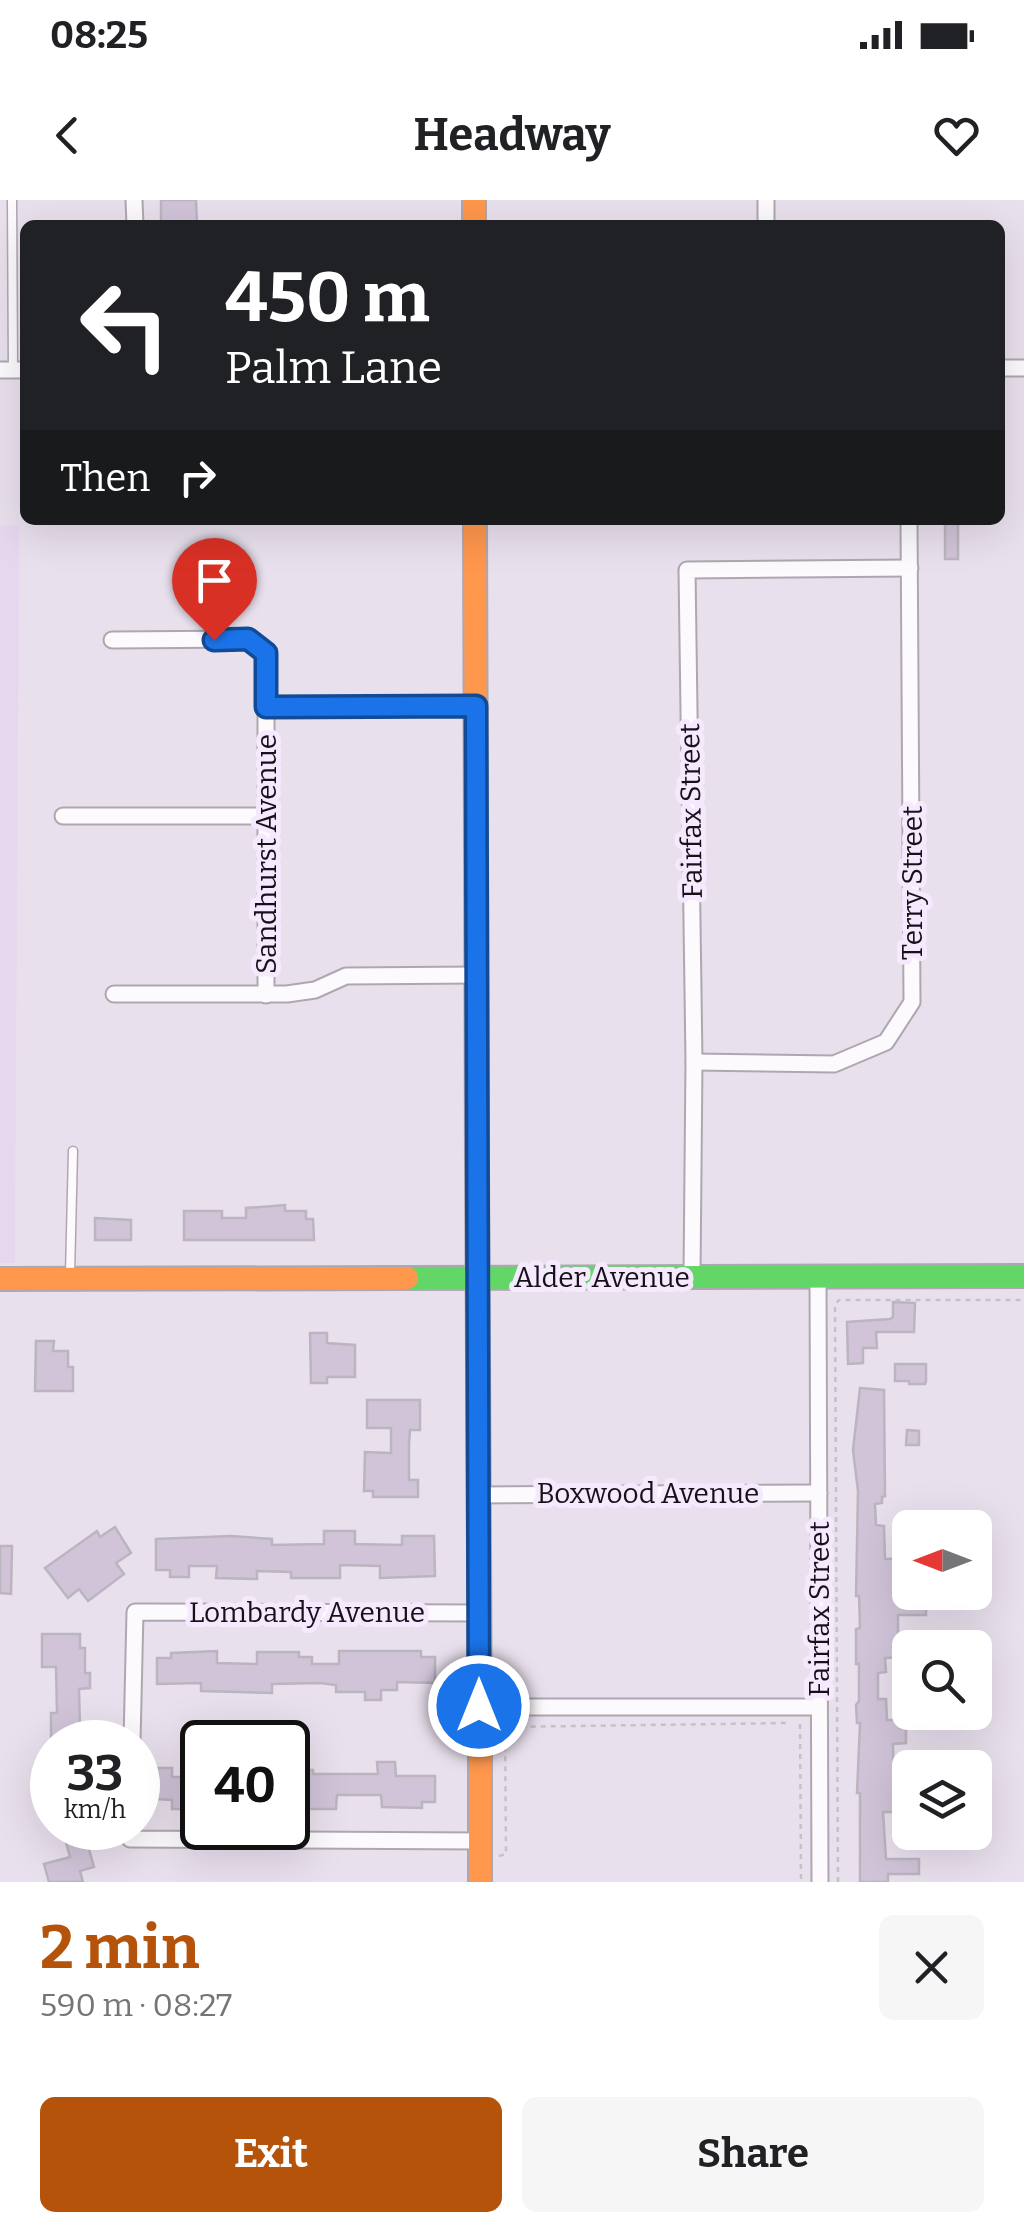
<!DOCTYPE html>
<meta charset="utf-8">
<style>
:root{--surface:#fff;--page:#f6f6f6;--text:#202124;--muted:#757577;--accent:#b45309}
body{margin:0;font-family:Bitter,serif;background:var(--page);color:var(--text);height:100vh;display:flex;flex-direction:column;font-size:38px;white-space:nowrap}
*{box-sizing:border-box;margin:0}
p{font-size:32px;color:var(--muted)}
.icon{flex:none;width:55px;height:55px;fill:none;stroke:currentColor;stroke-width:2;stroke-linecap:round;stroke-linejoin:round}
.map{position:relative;height:1682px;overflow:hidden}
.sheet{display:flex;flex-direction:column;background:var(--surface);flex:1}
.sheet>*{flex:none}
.top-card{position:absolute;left:20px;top:20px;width:985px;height:305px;border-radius:15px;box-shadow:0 10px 40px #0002;background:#202124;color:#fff;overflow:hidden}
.needle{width:65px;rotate:270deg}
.buttons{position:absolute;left:892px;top:1310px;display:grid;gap:20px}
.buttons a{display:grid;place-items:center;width:100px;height:100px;border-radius:15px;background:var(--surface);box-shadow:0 10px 40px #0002;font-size:50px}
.speed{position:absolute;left:30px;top:1520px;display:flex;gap:20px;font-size:50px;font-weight:700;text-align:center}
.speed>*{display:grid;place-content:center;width:130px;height:130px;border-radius:50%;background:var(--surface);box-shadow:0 10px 40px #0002;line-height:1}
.speed small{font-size:25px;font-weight:400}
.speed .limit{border:5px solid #111;border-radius:15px;background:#fff;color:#111}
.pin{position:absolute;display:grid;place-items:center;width:85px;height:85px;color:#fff;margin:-102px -42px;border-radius:50% 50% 50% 0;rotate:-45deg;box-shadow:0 0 10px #0007}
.pin .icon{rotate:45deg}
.me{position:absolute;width:110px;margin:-55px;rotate:0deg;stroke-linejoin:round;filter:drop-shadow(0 0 8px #0008)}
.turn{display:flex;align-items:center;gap:35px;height:210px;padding:0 40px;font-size:45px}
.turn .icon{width:130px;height:130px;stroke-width:2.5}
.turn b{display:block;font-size:70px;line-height:85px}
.then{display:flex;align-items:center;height:95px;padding:0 40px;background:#0003;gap:20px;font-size:38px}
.round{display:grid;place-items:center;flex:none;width:105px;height:105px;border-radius:15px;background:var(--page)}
.head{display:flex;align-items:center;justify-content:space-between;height:170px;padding:0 40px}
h1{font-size:60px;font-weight:700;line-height:75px;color:var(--accent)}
.action{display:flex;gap:20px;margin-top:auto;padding:20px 40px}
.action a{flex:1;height:115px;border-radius:15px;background:var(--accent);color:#fff;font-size:40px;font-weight:700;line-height:115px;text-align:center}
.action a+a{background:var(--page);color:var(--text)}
.status{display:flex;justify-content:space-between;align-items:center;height:70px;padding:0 50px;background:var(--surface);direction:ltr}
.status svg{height:28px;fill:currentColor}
header{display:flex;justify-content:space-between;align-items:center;height:130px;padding:0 40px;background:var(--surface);font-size:45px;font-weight:700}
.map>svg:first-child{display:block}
</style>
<div class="status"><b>08:25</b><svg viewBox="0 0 49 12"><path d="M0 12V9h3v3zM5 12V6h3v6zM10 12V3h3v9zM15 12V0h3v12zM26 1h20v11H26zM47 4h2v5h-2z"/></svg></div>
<header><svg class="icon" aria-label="back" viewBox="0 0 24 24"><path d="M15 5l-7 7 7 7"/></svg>Headway<svg class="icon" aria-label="heart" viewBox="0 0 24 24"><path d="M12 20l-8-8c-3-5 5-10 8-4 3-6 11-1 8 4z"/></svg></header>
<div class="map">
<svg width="1024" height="1682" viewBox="0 0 1024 1682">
<rect width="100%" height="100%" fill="#e9e0ed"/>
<polygon fill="#e6d7ee" points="19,325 19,355 15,1063 0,1063 0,326"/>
<g fill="#d1c4d9" stroke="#bbb5bf" stroke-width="2.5">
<polygon points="161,0 196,0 197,25 161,25"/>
<rect x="945" y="320" width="13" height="39"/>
<polygon points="285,1005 285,1011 306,1011 306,1019 313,1019 314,1040 184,1040 184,1011 222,1011 222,1018 246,1018 246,1008"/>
<polygon points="95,1018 131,1020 131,1040 95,1040"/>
<polygon points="893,1102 915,1103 914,1132 876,1132 877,1148 863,1148 863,1163 848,1164 847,1122 890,1119 893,1117"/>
<polygon points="310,1133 327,1133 327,1143 355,1145 355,1177 327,1177 327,1183 311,1183"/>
<polygon points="36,1141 54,1141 53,1151 68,1151 68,1167 73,1167 73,1191 35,1191"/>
<polygon points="895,1164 926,1164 926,1181 925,1184 909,1184 909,1181 895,1181"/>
<polygon points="860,1188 884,1190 885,1296 882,1297 882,1303 875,1304 876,1325 884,1326 885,1359 910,1358 910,1392 924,1392 926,1400 926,1415 898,1415 898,1443 908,1442 909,1457 885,1458 886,1472 878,1473 878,1499 886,1499 887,1520 901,1520 900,1528 906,1528 906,1543 893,1544 894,1612 883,1612 886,1659 919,1659 919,1674 888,1674 888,1682 860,1682 860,1593 857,1593 860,1523 857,1523 856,1505 859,1501 859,1464 856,1464 856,1429 860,1428 859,1396 856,1396 858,1291 853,1250"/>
<polygon points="367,1200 420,1200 420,1230 410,1230 409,1244 409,1280 418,1280 418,1297 373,1297 373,1291 364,1291 365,1252 391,1253 391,1228 367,1228"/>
<polygon points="907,1230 919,1231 919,1245 906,1245"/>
<polygon points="115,1327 131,1353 116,1363 124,1374 88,1401 79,1389 68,1398 45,1368 97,1331 100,1337"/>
<polygon points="324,1331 355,1331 355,1344 402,1345 402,1336 434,1336 435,1376 380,1378 380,1366 340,1365 340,1378 291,1378 291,1372 257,1371 257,1379 216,1378 217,1366 189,1366 189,1377 170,1377 170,1370 156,1370 156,1339 231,1336 272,1339 272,1345 324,1344"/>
<polygon points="0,1346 12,1346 11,1394 0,1393"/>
<polygon points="42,1434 80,1434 80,1448 85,1448 85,1473 90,1473 90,1488 79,1489 80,1528 90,1528 90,1542 51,1542 51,1513 57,1513 56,1467 42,1467"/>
<polygon points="217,1451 217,1463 257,1464 257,1452 299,1452 299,1457 312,1457 312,1464 339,1464 339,1451 421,1451 421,1457 435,1457 435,1483 397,1482 397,1490 381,1490 381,1500 365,1500 365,1492 336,1492 336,1485 320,1483 272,1484 272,1493 201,1491 201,1483 157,1484 157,1458 171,1458 171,1453"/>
<polygon points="377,1562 395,1562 396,1576 435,1576 435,1602 422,1602 422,1608 382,1607 381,1595 337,1595 336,1609 295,1609 294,1600 288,1601 288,1570 313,1570 313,1574 378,1574"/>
<polygon points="158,1568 172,1568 172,1577 202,1577 202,1596 191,1596 190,1609 172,1609 172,1600 157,1599"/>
<polygon points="62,1628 85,1628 84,1648 88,1646 94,1667 80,1671 83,1682 49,1682 44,1664 70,1657"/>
</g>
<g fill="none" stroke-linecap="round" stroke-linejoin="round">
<defs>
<g id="lane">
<polyline points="12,0 13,170"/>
<polyline points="70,1074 73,951"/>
</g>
<g id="street">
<polyline points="134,0 135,25"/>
<polyline points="766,0 766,25"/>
<polyline points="1000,168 1024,168"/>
<polyline points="0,170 25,170"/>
<polyline points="112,440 248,439 266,453 266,795"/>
<polyline points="266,507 475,506"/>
<polyline points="63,616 266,616"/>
<polyline points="114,794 287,794 315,790 346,776 476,775"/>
<polyline points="694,862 834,864 886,842 912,802 909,320"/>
<polyline points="692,1076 694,862 687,370 910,368"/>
<polyline points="818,1076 820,1682"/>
<polyline points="478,1295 819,1293"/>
<polyline points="479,1507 819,1507"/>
<polyline points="132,1542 135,1412 479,1413"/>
<polyline points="130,1628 130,1639 479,1641"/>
</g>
<g id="fast">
<polyline points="477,968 480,1549"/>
<polyline points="407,1078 1024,1076"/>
</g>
<g id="slow">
<polyline points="474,0 474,25"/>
<polyline points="475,320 477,968"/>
<polyline points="0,1079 407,1078"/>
<polyline points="480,1549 480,1682"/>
</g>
</defs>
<use href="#lane" stroke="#aea7b1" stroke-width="11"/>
<use href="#street" stroke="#aea7b1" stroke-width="19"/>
<use href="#fast" stroke="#aea7b1" stroke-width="26"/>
<use href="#slow" stroke="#aea7b1" stroke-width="26"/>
<g stroke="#c5c2c7" stroke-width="2.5" stroke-dasharray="5 5" stroke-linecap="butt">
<polyline points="800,1524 801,1682"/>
<polyline points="499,1656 506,1654 505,1527 788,1523"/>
<polyline points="838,1682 835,1105 839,1100 1024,1100"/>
</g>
<use href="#lane" stroke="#fcfafc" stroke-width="8"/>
<use href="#street" stroke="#fcfafc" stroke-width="15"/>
<use href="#fast" stroke="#63d668" stroke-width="22"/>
<use href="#slow" stroke="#ff974d" stroke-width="22"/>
</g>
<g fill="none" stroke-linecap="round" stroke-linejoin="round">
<defs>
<polyline id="route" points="214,440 248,439 266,453 266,507 476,506 479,1506"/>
</defs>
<use href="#route" stroke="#114b97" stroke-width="25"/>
<use href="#route" stroke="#1a73e8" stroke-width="18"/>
</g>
<g text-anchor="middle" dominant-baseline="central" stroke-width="10" stroke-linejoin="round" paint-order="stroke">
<g font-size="28" fill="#161119" stroke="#f5e9fd">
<text transform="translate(691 611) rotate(-91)">Fairfax Street</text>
<text transform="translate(266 654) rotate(-90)">Sandhurst Avenue</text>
<text transform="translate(912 683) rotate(-90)">Terry Street</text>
<text x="602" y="1077">Alder Avenue</text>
<text x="648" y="1293">Boxwood Avenue</text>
<text transform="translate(819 1409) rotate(-90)">Fairfax Street</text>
<text x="307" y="1412">Lombardy Avenue</text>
</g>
</g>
</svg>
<div class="buttons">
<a><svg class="needle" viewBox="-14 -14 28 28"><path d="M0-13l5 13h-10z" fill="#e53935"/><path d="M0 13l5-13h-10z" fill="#757577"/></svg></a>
<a><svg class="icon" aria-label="search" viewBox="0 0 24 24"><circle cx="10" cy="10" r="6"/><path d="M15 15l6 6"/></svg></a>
<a><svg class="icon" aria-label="layers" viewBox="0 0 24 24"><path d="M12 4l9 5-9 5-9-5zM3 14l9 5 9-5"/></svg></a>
</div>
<div class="speed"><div>33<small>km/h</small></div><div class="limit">40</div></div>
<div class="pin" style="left:214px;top:440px;background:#d93025"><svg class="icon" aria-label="arrive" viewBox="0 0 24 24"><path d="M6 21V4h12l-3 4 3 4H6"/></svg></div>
<svg class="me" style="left:479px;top:1506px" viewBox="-20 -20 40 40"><circle r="17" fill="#1a73e8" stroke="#fff" stroke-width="3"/><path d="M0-11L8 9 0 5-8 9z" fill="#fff"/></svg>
<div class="top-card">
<div class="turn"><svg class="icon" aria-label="left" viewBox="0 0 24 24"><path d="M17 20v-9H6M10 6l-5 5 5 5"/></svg><div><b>450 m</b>Palm Lane</div></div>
<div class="then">Then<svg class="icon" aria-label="right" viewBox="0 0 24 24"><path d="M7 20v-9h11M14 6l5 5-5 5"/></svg></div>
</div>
</div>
<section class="sheet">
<div class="head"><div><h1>2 min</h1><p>590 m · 08:27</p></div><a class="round"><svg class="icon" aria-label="close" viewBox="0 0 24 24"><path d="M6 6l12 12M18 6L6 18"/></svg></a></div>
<div class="action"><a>Exit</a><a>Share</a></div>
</section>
